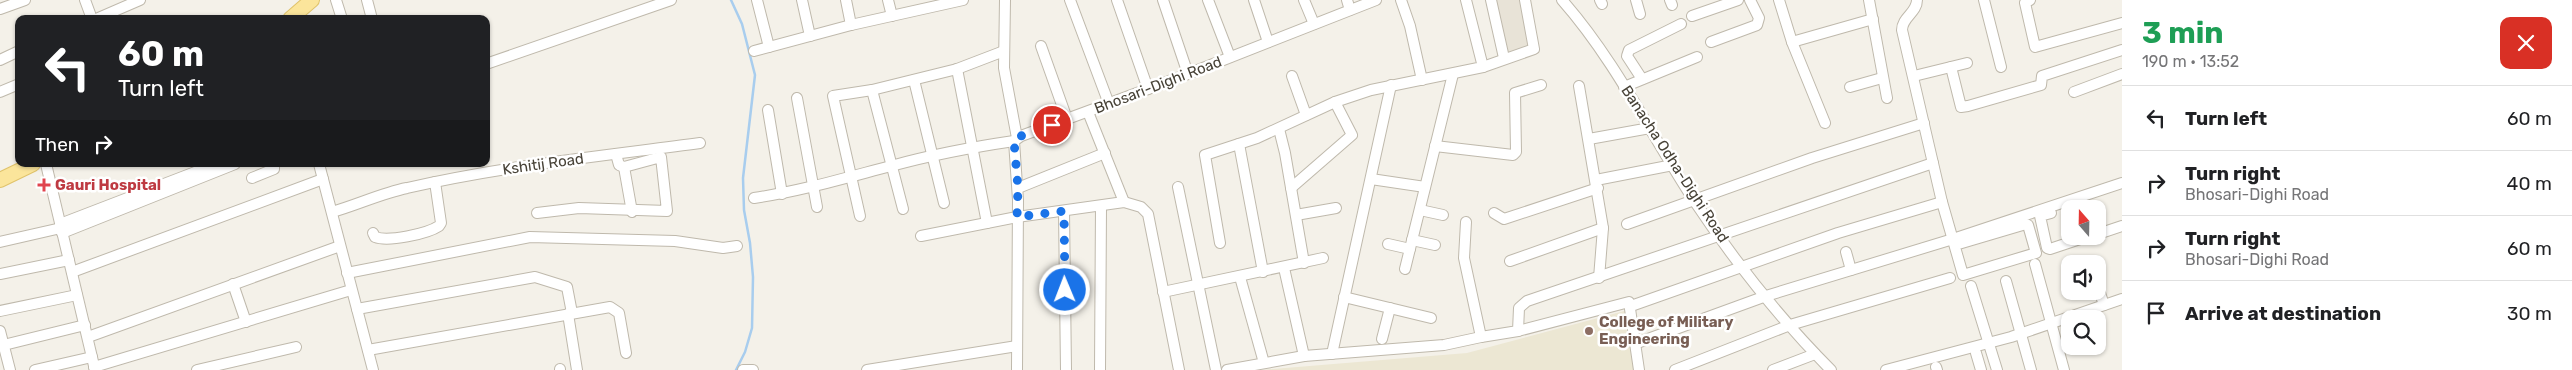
<!DOCTYPE html>
<meta charset="utf-8">
<style>
:root{--surface:#fff;--page:#f2f2f2;--text:#202124;--muted:#757577;--line:#e0e0e0}
body{margin:0;font-family:Rubik,sans-serif;background:var(--page);color:var(--text);height:100vh;display:flex;flex-direction:column;font-size:19px;white-space:nowrap}
*{box-sizing:border-box;margin:0}
p{font-size:16px;color:var(--muted)}
.icon{flex:none;width:28px;height:28px;fill:none;stroke:currentColor;stroke-width:2;stroke-linecap:round;stroke-linejoin:round}
.map{position:relative;flex:1;overflow:hidden}
.panel{display:flex;flex-direction:column;background:var(--surface);width:450px}
.panel>*{flex:none}
.top-card{position:absolute;left:15px;top:15px;width:475px;height:152px;border-radius:10px;box-shadow:0 1px 4px #0004;background:#202124;color:#fff;overflow:hidden}
.needle{width:32px;rotate:340deg}
.controls{position:absolute;left:2061px;top:200px;display:grid;gap:10px}
.controls a{display:grid;place-items:center;width:45px;height:45px;border-radius:10px;background:var(--surface);box-shadow:0 1px 4px #0004;font-size:25px}
.pin{position:absolute;display:grid;place-items:center;width:42px;height:42px;color:#fff;margin:-21px;border:2px solid #fff;border-radius:50%;box-shadow:0 1px 5px #0007}
.me{position:absolute;width:55px;margin:-28px;rotate:359deg;stroke-linejoin:round;filter:drop-shadow(0 0 4px #0008)}
.turn{display:flex;align-items:center;gap:18px;height:105px;padding:0 20px;font-size:22px}
.turn .icon{width:65px;height:65px;stroke-width:2.5}
.turn b{display:block;font-size:35px;line-height:42px}
.then{display:flex;align-items:center;height:48px;padding:0 20px;background:#0003;gap:10px;font-size:19px}
.round{display:grid;place-items:center;flex:none;width:52px;height:52px;border-radius:10px;background:var(--page)}
.head{display:flex;align-items:center;justify-content:space-between;height:85px;padding:0 20px}
h1{font-size:30px;font-weight:700;line-height:38px;color:#1e9e55}
ul{padding:0;list-style:none}
li{display:flex;align-items:center;gap:15px;height:65px;padding:0 20px;border-top:1px solid var(--line)}
li div{flex:1}
li b{display:block;font-size:19px}
li em{font-style:normal}
main{display:flex;flex:1;min-height:0}
.map>svg:first-child{display:block}
</style>
<main>
<div class="map">
<svg width="2122" height="370" viewBox="0 0 2122 370">
<rect width="100%" height="100%" fill="#f4f1e9"/>
<polygon fill="#e8e3d7" points="1489,0 1527,0 1538,53 1504,62"/>
<polygon fill="#ece7d3" points="1628,310 1635,370 1261,370 1467,353"/>
<g fill="none" stroke-linecap="round" stroke-linejoin="round">
<polyline stroke="#a8cdee" stroke-width="2.5" points="731,0 742,24 755,75 743,178 744,210 750,243 753,277 752,328 745,352 736,370"/>
<defs>
<g id="minor">
<polyline points="85,0 92,19"/>
<polyline points="336,0 342,19"/>
<polyline points="367,0 372,19"/>
<polyline points="757,0 769,47"/>
<polyline points="802,0 810,36"/>
<polyline points="846,0 851,25"/>
<polyline points="888,0 892,16"/>
<polyline points="1005,0 1004,68 1017,138"/>
<polyline points="1070,0 1109,104"/>
<polyline points="1117,0 1148,89"/>
<polyline points="1163,0 1188,74"/>
<polyline points="1208,0 1230,57"/>
<polyline points="1254,0 1268,42"/>
<polyline points="1304,0 1314,24"/>
<polyline points="1347,0 1350,10"/>
<polyline points="1401,0 1410,26 1422,80"/>
<polyline points="1491,0 1504,58"/>
<path d="M1562 0C1615 60 1650 133 1693 199 1733 259 1780 319 1831 370"/>
<polyline points="1600,0 1602,4"/>
<polyline points="1636,0 1640,14"/>
<polyline points="1670,0 1672,5"/>
<polyline points="1779,0 1792,42 1825,123"/>
<polyline points="1869,0 1887,98"/>
<path d="M1917 0C1917 13 1902 17 1902 30L1942 202 1963 275 2036 253 2028 225 2026 224 1955 245"/>
<polyline points="1984,0 2001,67"/>
<polyline points="2030,0 2025,3 2035,47 2122,23"/>
<polyline points="0,9 25,0"/>
<polyline points="1692,16 1738,0"/>
<polyline points="96,19 140,0"/>
<polyline points="1711,42 1757,25 1759,18 1750,0"/>
<polyline points="1792,42 1873,19"/>
<polyline points="1041,46 1067,119"/>
<polyline points="754,51 851,25 963,0"/>
<polyline points="0,60 19,51"/>
<polyline points="486,64 671,0"/>
<polyline points="1483,67 1534,49 1525,0"/>
<polyline points="1951,67 1961,107 1968,106 2041,85 2042,76 2122,50"/>
<polyline points="957,69 987,223"/>
<polyline points="1292,76 1306,115"/>
<polyline points="1914,76 1967,63"/>
<polyline points="1642,79 1627,56 1629,50 1681,24"/>
<polyline points="914,80 944,203"/>
<polyline points="1579,86 1603,228 1599,278"/>
<polyline points="1624,87 1697,57"/>
<polyline points="1850,87 1882,78"/>
<polyline points="872,90 903,209"/>
<polyline points="0,92 19,84"/>
<polyline points="2074,92 2122,74"/>
<polyline points="797,98 817,207"/>
<polyline points="768,110 782,194"/>
<polyline points="1088,112 1124,202"/>
<polyline points="1279,129 1285,153 1304,263"/>
<polyline points="1589,139 1650,128"/>
<polyline points="1239,144 1263,272"/>
<polyline points="1435,146 1513,155 1516,152 1515,93 1541,85"/>
<polyline points="46,164 95,370"/>
<polyline points="319,164 373,370"/>
<polyline points="624,167 632,212"/>
<polyline points="252,178 274,169 274,164"/>
<polyline points="1371,179 1425,187"/>
<polyline points="1596,180 1673,165"/>
<polyline points="1178,187 1216,370"/>
<polyline points="1018,188 1105,153"/>
<polyline points="1291,188 1352,135 1335,102"/>
<path d="M754 198C801 191 845 178 891 166 931 155 973 147 1014 141"/>
<polyline points="1420,210 1443,215"/>
<polyline points="1064,211 1066,370"/>
<path d="M332 212C357 205 382 193 407 188 503 166 602 156 700 143"/>
<polyline points="537,213 579,208 667,211 661,157 624,167 619,165 616,154"/>
<polyline points="1494,213 1504,219 1598,188"/>
<polyline points="2051,213 2040,216 2047,248 2050,249 2089,236"/>
<polyline points="1296,215 1336,208"/>
<polyline points="860,216 833,96 872,90 957,69 1004,51"/>
<polyline points="1466,222 1464,258 1481,337 1518,331 1519,308 1527,301 1933,163"/>
<polyline points="60,224 216,164"/>
<polyline points="1627,224 1812,158 1924,123"/>
<polyline points="62,233 235,164"/>
<path d="M373 233 375 237C388 242 427 234 439 226L441 223 435 182"/>
<polyline points="2098,234 2122,226"/>
<polyline points="921,236 1017,217 1124,202 1141,207 1148,214 1179,370"/>
<polyline points="1412,240 1435,245"/>
<polyline points="0,242 61,228"/>
<polyline points="1220,243 1205,155 1257,138 1335,102 1371,90 1483,67 1466,0"/>
<polyline points="1388,244 1410,249"/>
<polyline points="1846,252 1851,270"/>
<polyline points="1510,261 1603,228"/>
<polyline points="2035,264 2064,370"/>
<polyline points="1284,268 1304,356"/>
<polyline points="1405,269 1453,74"/>
<polyline points="72,272 323,179"/>
<polyline points="347,273 530,237 675,241 723,248 737,246"/>
<polyline points="0,274 69,260"/>
<polyline points="1240,277 1264,363"/>
<polyline points="2006,281 2031,370"/>
<polyline points="233,284 246,322"/>
<polyline points="1971,286 1997,370"/>
<polyline points="2098,287 2104,305"/>
<polyline points="1163,292 1323,258"/>
<polyline points="1344,297 1431,318"/>
<polyline points="1631,306 1838,233 1942,202"/>
<polyline points="357,309 535,277 567,287 572,313"/>
<polyline points="0,311 77,295"/>
<polyline points="568,314 577,370"/>
<polyline points="0,331 10,370"/>
<polyline points="1518,331 1629,302 1639,370"/>
<polyline points="88,337 340,246"/>
<polyline points="1382,339 1390,308"/>
<polyline points="1637,343 1766,296 1953,239 2122,183"/>
<polyline points="0,346 85,325"/>
<polyline points="368,350 610,307 619,313 626,353"/>
<polyline points="1976,353 1981,370"/>
<polyline points="1332,354 1391,85"/>
<polyline points="94,367 351,290"/>
<polyline points="1936,367 1937,370"/>
<polyline points="560,369 560,370"/>
<polyline points="35,370 92,357"/>
<polyline points="197,370 296,347"/>
<polyline points="743,370 753,370"/>
<polyline points="867,370 1017,346"/>
<polyline points="1017,370 1018,200 1014,141 1021,136 1175,79 1376,0"/>
<polyline points="1100,370 1101,207"/>
<polyline points="1227,370 1304,356 1444,345 1481,337"/>
<polyline points="1675,370 1790,325 1950,278"/>
<polyline points="1773,370 1815,354"/>
<polyline points="1886,370 2011,337 2122,299"/>
</g>
<g id="major">
<polyline points="290,19 312,0"/>
<polyline points="0,180 33,164"/>
</g>
</defs>
<use href="#minor" stroke="#bfb9ac" stroke-width="12"/>
<use href="#major" stroke="#e0c36b" stroke-width="16"/>
<use href="#minor" stroke="#fff" stroke-width="10"/>
<use href="#major" stroke="#fbe59b" stroke-width="14"/>
</g>
<g fill="none" stroke-linecap="round" stroke-linejoin="round">
<polyline stroke="#1a73e8" stroke-width="9" stroke-dasharray="0 16.2" points="1052,125 1021,136 1014,141 1018,188 1017,217 1064,211 1065,290"/>
</g>
<path fill="#e0444e" stroke="#fff" stroke-width="2" d="M41.5 177.5h5v5h5v5h-5v5h-5v-5h-5v-5h5z"/>
<circle fill="#8d6e63" stroke="#fff" stroke-width="2" cx="1589" cy="331" r="5"/>
<g text-anchor="middle" dominant-baseline="central" stroke-width="5" stroke-linejoin="round" paint-order="stroke">
<g font-size="15" fill="#474237" stroke="#fff">
<text transform="translate(1158 85) rotate(-21)">Bhosari-Dighi Road</text>
<text transform="translate(543 164) rotate(-8)">Kshitij Road</text>
<text transform="translate(1675 164) rotate(57)">Banacha Odha-Dighi Road</text>
</g>
<g font-size="15" font-weight="bold" fill="#be3a42" stroke="#fff" text-anchor="start">
<text x="55" y="185">Gauri Hospital</text>
</g>
<g font-size="15" font-weight="bold" fill="#785e54" stroke="#fff" text-anchor="start">
<text x="1599" y="322">College of Military<tspan x="1599" dy="17">Engineering</tspan></text>
</g>
</g>
</svg>
<div class="controls">
<a><svg class="needle" viewBox="-14 -14 28 28"><path d="M0-13l5 13h-10z" fill="#e53935"/><path d="M0 13l5-13h-10z" fill="#757577"/></svg></a>
<a><svg class="icon" aria-label="sound" viewBox="0 0 24 24"><path d="M4 9h4l5-4v14l-5-4H4zM17 9q2 3 0 6"/></svg></a>
<a><svg class="icon" aria-label="search" viewBox="0 0 24 24"><circle cx="10" cy="10" r="6"/><path d="M15 15l6 6"/></svg></a>
</div>
<div class="pin" style="left:1052px;top:125px;background:#d93025"><svg class="icon" aria-label="arrive" viewBox="0 0 24 24"><path d="M6 21V4h12l-3 4 3 4H6"/></svg></div>
<svg class="me" style="left:1065px;top:290px" viewBox="-20 -20 40 40"><circle r="17" fill="#1a73e8" stroke="#fff" stroke-width="3"/><path d="M0-11L8 9 0 5-8 9z" fill="#fff"/></svg>
<div class="top-card">
<div class="turn"><svg class="icon" aria-label="left" viewBox="0 0 24 24"><path d="M17 20v-9H6M10 6l-5 5 5 5"/></svg><div><b>60 m</b>Turn left</div></div>
<div class="then">Then<svg class="icon" aria-label="right" viewBox="0 0 24 24"><path d="M7 20v-9h11M14 6l5 5-5 5"/></svg></div>
</div>
</div>
<section class="panel">
<div class="head"><div><h1>3 min</h1><p>190 m · 13:52</p></div><a class="round" style="background:#d93025;color:#fff"><svg class="icon" aria-label="close" viewBox="0 0 24 24"><path d="M6 6l12 12M18 6L6 18"/></svg></a></div>
<ul>
<li><svg class="icon" aria-label="left" viewBox="0 0 24 24"><path d="M17 20v-9H6M10 6l-5 5 5 5"/></svg><div><b>Turn left</b></div><em>60 m</em></li>
<li><svg class="icon" aria-label="right" viewBox="0 0 24 24"><path d="M7 20v-9h11M14 6l5 5-5 5"/></svg><div><b>Turn right</b><p>Bhosari-Dighi Road</p></div><em>40 m</em></li>
<li><svg class="icon" aria-label="right" viewBox="0 0 24 24"><path d="M7 20v-9h11M14 6l5 5-5 5"/></svg><div><b>Turn right</b><p>Bhosari-Dighi Road</p></div><em>60 m</em></li>
<li><svg class="icon" aria-label="arrive" viewBox="0 0 24 24"><path d="M6 21V4h12l-3 4 3 4H6"/></svg><div><b>Arrive at destination</b></div><em>30 m</em></li>
</ul>
</section>
</main>
